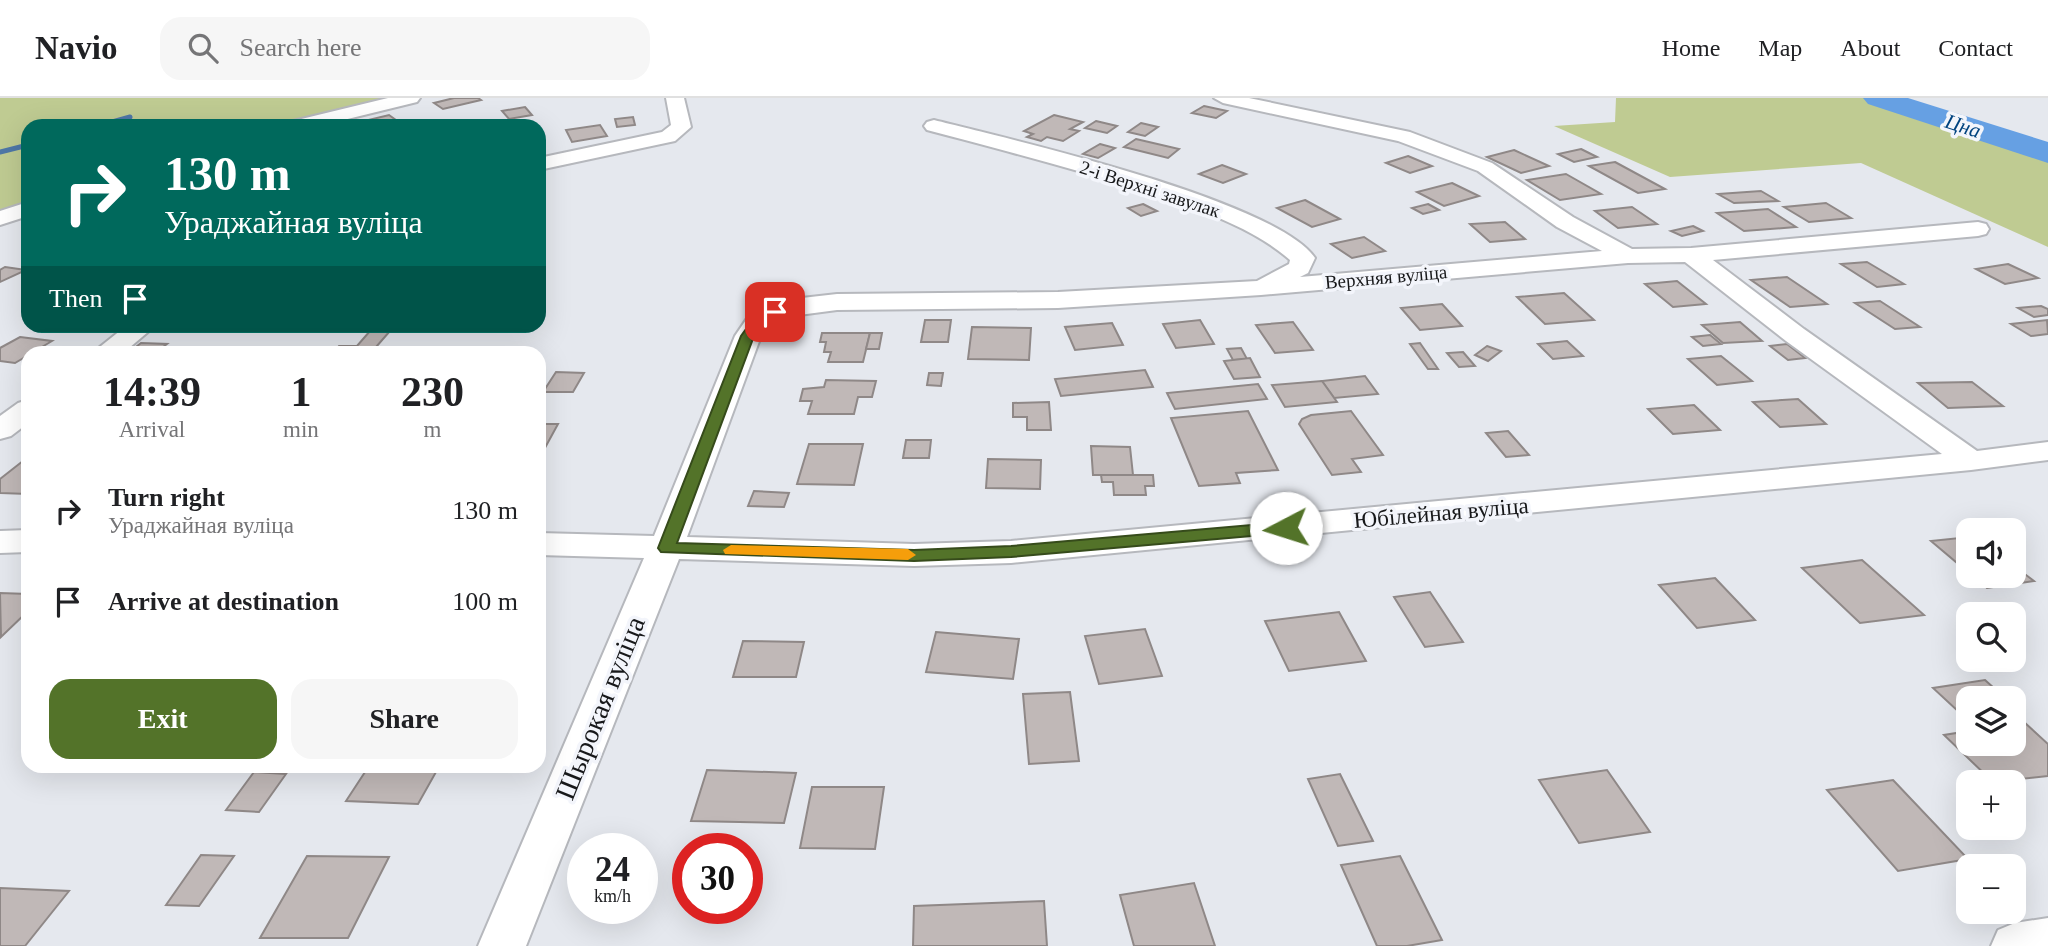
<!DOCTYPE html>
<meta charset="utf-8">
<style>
:root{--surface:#fff;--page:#f6f6f6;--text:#202124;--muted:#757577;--line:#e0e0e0;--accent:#537329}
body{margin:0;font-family:Georgia,serif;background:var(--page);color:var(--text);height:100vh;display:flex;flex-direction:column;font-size:26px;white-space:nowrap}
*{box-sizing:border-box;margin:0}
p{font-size:23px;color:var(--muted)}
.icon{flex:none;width:38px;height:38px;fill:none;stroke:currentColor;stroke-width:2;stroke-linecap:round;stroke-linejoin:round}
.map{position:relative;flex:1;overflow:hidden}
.side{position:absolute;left:21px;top:248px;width:525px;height:427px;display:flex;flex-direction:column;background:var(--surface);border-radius:21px;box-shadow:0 7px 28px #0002}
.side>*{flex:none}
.guide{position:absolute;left:21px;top:21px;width:525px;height:214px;border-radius:21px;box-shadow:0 7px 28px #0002;background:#00695c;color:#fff;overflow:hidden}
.buttons{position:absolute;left:1956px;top:420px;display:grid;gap:14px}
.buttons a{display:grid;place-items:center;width:70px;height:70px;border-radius:14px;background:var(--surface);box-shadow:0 7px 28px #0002;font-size:35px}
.speed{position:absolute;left:567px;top:735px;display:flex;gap:14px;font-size:35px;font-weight:700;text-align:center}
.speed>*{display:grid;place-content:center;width:91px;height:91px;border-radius:50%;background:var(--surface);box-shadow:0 7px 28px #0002;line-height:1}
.speed small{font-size:18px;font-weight:400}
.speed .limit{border:10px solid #d22;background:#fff;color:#111}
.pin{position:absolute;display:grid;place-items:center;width:60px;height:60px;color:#fff;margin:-30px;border-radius:14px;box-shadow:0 4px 10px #0006}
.me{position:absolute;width:77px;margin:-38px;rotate:265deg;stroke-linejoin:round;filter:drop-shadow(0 0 5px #0008)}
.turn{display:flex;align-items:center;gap:24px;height:147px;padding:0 28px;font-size:32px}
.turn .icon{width:91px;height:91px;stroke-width:2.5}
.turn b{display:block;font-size:49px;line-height:60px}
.then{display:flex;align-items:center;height:66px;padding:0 28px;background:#0003;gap:14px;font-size:26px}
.eta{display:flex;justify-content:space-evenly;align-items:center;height:119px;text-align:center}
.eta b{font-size:42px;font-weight:600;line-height:49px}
.primary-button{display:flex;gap:14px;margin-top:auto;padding:14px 28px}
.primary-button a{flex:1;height:80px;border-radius:21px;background:var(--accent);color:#fff;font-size:28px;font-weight:600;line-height:80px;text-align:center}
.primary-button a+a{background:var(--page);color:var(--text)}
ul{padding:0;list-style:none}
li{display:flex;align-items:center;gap:21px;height:91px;padding:0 28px}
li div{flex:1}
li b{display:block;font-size:26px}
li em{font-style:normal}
header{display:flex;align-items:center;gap:42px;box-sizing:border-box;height:98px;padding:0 35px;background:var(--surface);border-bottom:2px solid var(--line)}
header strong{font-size:33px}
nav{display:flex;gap:38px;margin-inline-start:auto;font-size:24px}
.search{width:490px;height:63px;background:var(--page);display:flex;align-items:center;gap:18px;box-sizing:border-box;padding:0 24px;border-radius:21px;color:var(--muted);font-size:26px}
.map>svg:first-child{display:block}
</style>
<header>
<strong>Navio</strong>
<div class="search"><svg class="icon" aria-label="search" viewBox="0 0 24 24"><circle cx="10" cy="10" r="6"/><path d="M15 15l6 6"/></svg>Search here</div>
<nav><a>Home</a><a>Map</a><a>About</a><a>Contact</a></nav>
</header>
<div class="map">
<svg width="2048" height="848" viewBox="0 0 2048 848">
<rect width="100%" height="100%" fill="#e5e8ee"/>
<g fill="#bfcb92">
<polygon points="0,0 411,0 296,28 28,28 28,111 0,120"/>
<polygon points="1616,0 1878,0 2048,55 2048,149 1861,65 1670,79 1554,28 1615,24"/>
</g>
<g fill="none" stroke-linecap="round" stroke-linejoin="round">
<g stroke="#4e77a7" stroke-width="5">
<polyline points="98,28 130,19"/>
<polyline points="0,54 28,47"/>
</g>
<polygon fill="#66a0e3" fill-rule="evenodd" points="1863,0 1908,0 2048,44 2048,65 1868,6"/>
</g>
<g fill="#c0b8b7" stroke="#8f8887" stroke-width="2">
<polygon points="454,0 478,0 481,2 443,11 434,5"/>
<polygon points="1204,8 1227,13 1216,20 1192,15"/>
<polygon points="525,9 532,17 509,21 502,13"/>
<polygon points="389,17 403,27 355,28 352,26"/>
<polygon points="1054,17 1083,24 1070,31 1079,33 1063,43 1047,39 1041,43 1027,39 1033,36 1024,33"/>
<polygon points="633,19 635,27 617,29 615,21"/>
<polygon points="1096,23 1117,28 1107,35 1085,30"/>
<polygon points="1141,25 1158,29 1145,38 1128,34"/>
<polygon points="600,27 607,38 572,44 566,32"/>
<polygon points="1136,41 1179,51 1168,60 1124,49"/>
<polygon points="1100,46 1115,50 1098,60 1083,56"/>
<polygon points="1581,51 1597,59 1574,64 1558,56"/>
<polygon points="1514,52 1549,68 1521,75 1487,59"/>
<polygon points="1408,58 1432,68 1410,75 1386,65"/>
<polygon points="1615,64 1665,91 1638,95 1589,68"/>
<polygon points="1222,67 1246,76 1223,85 1199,76"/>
<polygon points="1566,76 1601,96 1560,102 1527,82"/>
<polygon points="1452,85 1479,98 1444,108 1417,94"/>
<polygon points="1761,93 1778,103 1734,105 1718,96"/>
<polygon points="1305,102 1340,121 1312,129 1277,110"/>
<polygon points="1826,105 1851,120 1809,124 1784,109"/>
<polygon points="1143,106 1157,113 1141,118 1128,110"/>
<polygon points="1428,106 1439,112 1423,116 1412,110"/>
<polygon points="1632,109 1657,126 1618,130 1595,113"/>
<polygon points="1768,111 1796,129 1744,133 1717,115"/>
<polygon points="1505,124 1525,141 1490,144 1470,126"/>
<polygon points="1693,128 1703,133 1682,138 1671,133"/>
<polygon points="1364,139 1385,153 1352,160 1331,146"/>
<polygon points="1867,164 1904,186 1877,189 1841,166"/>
<polygon points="2008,166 2038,180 2005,186 1976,171"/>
<polygon points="5,169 26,172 0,184 0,172"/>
<polygon points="1787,179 1827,206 1790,209 1751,182"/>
<polygon points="1677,183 1706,206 1673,209 1645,186"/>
<polygon points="1564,195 1594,222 1545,226 1517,199"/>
<polygon points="1880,203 1920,229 1895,231 1855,205"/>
<polygon points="1442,206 1462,228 1420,232 1401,210"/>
<polygon points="2041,208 2048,211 2048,217 2034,219 2018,210"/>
<polygon points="925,222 951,222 948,244 921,244"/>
<polygon points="1200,222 1214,246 1176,250 1163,226"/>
<polygon points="2047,222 2048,236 2031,238 2011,226"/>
<polygon points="1293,224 1313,252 1275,255 1256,227"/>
<polygon points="1740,224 1762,243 1723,245 1702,227"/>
<polygon points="1112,225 1123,247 1075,252 1065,229"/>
<polygon points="972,229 1031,230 1029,262 968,261"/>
<polygon points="370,233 390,233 376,249 386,249 381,256 333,256 339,248 357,248"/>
<polygon points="822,235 870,235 863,264 828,264 831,254 824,254 826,244 820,244"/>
<polygon points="870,235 882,235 879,251 866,251"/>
<polygon points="1710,237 1721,246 1703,248 1692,239"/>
<polygon points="20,239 52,243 15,265 0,263 0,250"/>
<polygon points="1567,243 1583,258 1553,261 1538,246"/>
<polygon points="141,245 167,246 154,256 127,256"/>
<polygon points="1420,245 1438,271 1428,271 1410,246"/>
<polygon points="1787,246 1805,260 1788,262 1770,248"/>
<polygon points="1487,248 1501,253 1488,263 1475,257"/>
<polygon points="1241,250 1247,261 1233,262 1227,251"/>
<polygon points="1463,254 1475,268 1459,269 1447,255"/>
<polygon points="1721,258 1752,283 1717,287 1688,261"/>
<polygon points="1250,260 1260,279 1234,281 1224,263"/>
<polygon points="1145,272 1153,289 1061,298 1055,281"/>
<polygon points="556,274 584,275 573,294 543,294"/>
<polygon points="929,275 943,275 941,288 927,287"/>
<polygon points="1365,278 1378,296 1334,300 1322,283"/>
<polygon points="826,282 876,283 872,299 858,299 854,316 808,316 812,303 800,303 803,291 824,289"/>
<polygon points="1322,283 1337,304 1285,309 1272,287"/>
<polygon points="1972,284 2003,308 1948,310 1918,285"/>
<polygon points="1258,286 1267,301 1175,311 1167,295"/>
<polygon points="1798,301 1826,326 1780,329 1753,304"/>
<polygon points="1049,304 1051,332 1027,332 1027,319 1013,319 1013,305"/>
<polygon points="1694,307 1720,332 1673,336 1648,311"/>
<polygon points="1248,313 1278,372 1236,375 1240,385 1199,388 1171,320"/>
<polygon points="1351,313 1383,357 1352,361 1361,374 1332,377 1299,326 1302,321 1311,317"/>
<polygon points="539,326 558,326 540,359 539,359"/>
<polygon points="1508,333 1529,357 1506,359 1486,335"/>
<polygon points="906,342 931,342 929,360 903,360"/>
<polygon points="809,346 863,346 854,387 797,386"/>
<polygon points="1091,348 1130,349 1133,377 1093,377"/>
<polygon points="28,359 28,396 0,395 0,381"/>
<polygon points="988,361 1041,362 1040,391 986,390"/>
<polygon points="1101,377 1153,377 1154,388 1145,388 1146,397 1114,397 1113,384 1102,384"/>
<polygon points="754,393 789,395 784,409 748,408"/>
<polygon points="1969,439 1969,475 1931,443"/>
<polygon points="1862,462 1924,517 1860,525 1802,470"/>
<polygon points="2014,468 2034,483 1987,490 1973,478 2014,478"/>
<polygon points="1715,480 1755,522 1697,530 1659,487"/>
<polygon points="1430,494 1463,544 1425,549 1394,499"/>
<polygon points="0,495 28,496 28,513 1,539"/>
<polygon points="1339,514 1366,563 1289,573 1265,523"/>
<polygon points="1145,531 1162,578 1099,586 1085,538"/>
<polygon points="936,534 1019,541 1013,581 926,574"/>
<polygon points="743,543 804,544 796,579 733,579"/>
<polygon points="1985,582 2005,600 1969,600 1969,614 1960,615 1933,590"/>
<polygon points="1070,594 1079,663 1029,666 1023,596"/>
<polygon points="2024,624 2048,646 2048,678 1993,684 1944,637 1969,633 1969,646 2014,646 2014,626"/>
<polygon points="367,671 436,674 418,706 346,703"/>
<polygon points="707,672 796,675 784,725 691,723"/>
<polygon points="1607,672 1650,734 1579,745 1539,682"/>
<polygon points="254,674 286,676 259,714 226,712"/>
<polygon points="1340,676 1373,743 1338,748 1308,681"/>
<polygon points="1893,682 1968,761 1898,773 1827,692"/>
<polygon points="812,689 884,689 875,751 800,750"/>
<polygon points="201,757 234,758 199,808 166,807"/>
<polygon points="307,758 389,759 348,840 260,840"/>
<polygon points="1400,758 1442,842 1407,848 1377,848 1341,767"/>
<polygon points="1194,785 1215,848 1134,848 1120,797"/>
<polygon points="0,790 69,793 25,848 0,848"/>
<polygon points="1044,803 1047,848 913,848 914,808"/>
</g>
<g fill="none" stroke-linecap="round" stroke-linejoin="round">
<defs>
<g id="minor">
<polygon points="388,0 420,0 417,4 319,28 286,28 289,24"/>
<polygon points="666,0 684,0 691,29 675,43 539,72 539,60 662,34 671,27"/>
<path d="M1214 0H1249L1410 34 1492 65 1573 119 1632 151 1691 150 1978 124 1986 126 1989 131 1986 136 1978 138 1713 162 1804 231 1977 353 2048 344V362L1971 372 1011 465 914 468 679 461 526 848H478L644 460 539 457V435L654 438 735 238 750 216 766 209 793 201 837 196 1058 194 1257 183 1289 166 1290 162C1251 128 1199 112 1150 95 1077 71 1002 52 927 32L924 28 927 24 934 22C1010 41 1275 102 1315 160L1308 175 1300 179 1602 153 1557 129 1478 73 1398 43 1223 5ZM1685 164 1786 243 1942 356 1011 443 914 446 687 439 761 238 768 227 784 219 837 212 1058 210 1261 197 1628 165Z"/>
<polygon points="28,104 28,118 0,127 0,113"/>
<polygon points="126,228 155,228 122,256 91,256"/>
<polygon points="28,302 28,325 11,338 0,341 0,318 18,305"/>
<polygon points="28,432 28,454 0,455 0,433"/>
<polygon points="2048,820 2048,848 1991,848 1998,832 2015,825"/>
</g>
</defs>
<use href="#minor" stroke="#b6b8bd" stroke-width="4"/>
<use href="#minor" fill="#fff" fill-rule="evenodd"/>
</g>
<polygon fill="#537329" stroke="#364b1b" stroke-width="2" points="775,210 779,211 779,216 763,225 754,238 677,445 914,452 1011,448 1286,424 1294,430 1286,435 1011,459 914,463 661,454 658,450 741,238 754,220"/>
<polygon fill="#f59e0b" points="731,447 908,451 916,457 908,462 725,456 723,452"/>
<g text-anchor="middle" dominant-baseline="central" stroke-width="7" stroke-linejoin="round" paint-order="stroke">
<g font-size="19" fill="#17181a" stroke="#f3f5fb">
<text transform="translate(1150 91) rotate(18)">2-і Верхні завулак</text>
<text transform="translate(1386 179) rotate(-5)">Верхняя вуліца</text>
</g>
<g font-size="21" font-style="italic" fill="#00437f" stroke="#f3f5fb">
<text transform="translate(1963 28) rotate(18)">Цна</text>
</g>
<g font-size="23" fill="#17181a" stroke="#f3f5fb">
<text transform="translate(1441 415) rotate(-5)">Юбілейная вуліца</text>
</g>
<g font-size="28" fill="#17181a" stroke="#f3f5fb">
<text transform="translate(600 610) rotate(-68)">Шырокая вуліца</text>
</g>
</g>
</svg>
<div class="buttons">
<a><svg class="icon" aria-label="sound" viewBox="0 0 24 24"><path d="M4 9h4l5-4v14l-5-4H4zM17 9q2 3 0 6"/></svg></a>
<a><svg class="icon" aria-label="search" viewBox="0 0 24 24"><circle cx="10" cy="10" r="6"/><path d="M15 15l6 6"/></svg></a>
<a><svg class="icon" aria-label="layers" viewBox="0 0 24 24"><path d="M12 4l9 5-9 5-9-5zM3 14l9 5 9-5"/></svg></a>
<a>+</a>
<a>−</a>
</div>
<div class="speed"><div>24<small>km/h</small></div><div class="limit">30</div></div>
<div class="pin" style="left:775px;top:214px;background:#d93025"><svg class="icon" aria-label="arrive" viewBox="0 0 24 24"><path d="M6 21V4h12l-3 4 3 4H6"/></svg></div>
<svg class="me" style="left:1286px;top:430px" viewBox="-20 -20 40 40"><circle r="19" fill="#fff"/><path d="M0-13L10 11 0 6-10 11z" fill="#537329"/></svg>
<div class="guide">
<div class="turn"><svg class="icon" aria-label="right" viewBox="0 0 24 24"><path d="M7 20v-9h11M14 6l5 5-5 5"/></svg><div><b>130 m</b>Ураджайная вуліца</div></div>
<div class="then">Then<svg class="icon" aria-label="arrive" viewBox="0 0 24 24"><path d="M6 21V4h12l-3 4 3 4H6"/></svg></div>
</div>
<section class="side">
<div class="eta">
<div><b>14:39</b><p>Arrival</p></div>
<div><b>1</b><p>min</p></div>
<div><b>230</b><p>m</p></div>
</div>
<ul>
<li><svg class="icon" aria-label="right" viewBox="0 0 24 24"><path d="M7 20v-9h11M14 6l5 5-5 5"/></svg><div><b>Turn right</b><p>Ураджайная вуліца</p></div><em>130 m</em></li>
<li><svg class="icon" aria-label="arrive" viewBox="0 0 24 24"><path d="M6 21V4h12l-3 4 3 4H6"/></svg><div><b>Arrive at destination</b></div><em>100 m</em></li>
</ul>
<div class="primary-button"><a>Exit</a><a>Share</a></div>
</section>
</div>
